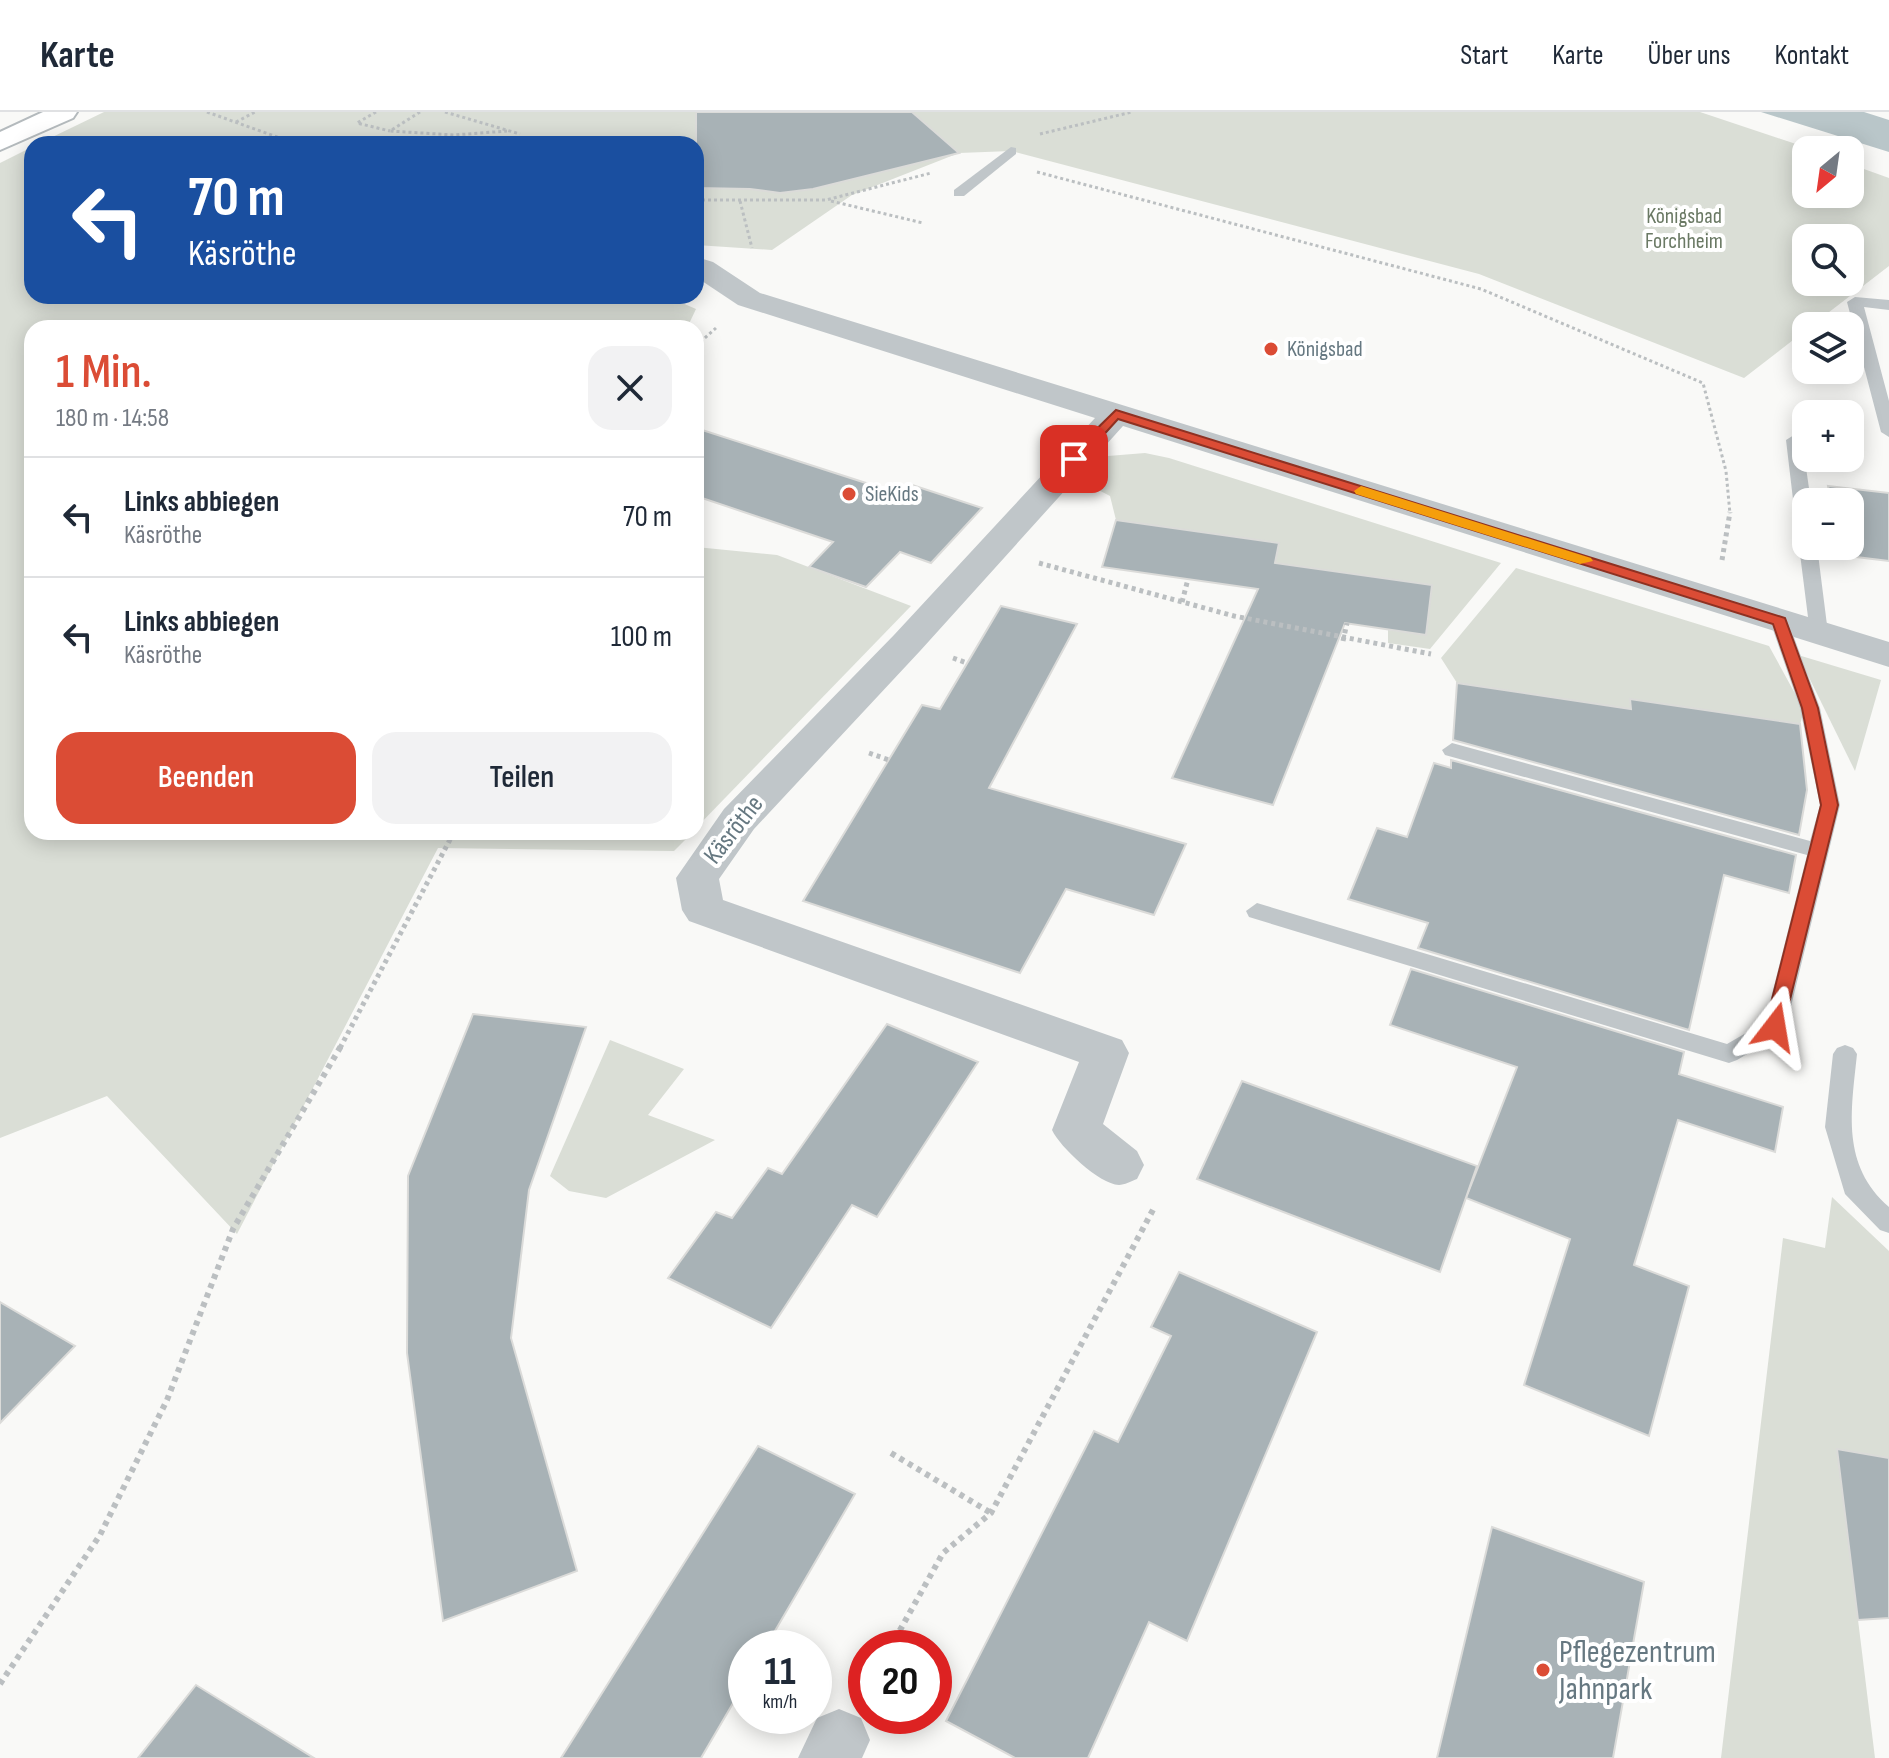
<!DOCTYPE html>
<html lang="de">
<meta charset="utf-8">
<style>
:root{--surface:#fff;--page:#f2f2f3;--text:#1f2937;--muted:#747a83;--line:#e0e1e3;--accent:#db4c35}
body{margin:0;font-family:"Sofia Sans Condensed",sans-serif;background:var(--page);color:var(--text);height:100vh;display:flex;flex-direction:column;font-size:30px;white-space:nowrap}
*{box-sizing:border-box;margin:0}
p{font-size:26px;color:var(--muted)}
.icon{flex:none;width:44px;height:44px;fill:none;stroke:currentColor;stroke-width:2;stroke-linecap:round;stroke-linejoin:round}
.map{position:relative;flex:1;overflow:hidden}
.drawer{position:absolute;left:24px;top:208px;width:680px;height:520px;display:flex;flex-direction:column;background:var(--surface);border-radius:24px;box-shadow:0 4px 20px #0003}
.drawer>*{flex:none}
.hud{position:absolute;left:24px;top:24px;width:680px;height:168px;border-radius:24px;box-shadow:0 4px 20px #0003;background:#1a4fa0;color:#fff;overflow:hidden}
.needle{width:52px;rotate:209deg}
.fabs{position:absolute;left:1792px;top:24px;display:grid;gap:16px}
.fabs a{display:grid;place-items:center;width:72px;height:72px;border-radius:16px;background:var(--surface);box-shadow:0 4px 20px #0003;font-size:40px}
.speed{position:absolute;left:728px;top:1518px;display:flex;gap:16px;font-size:40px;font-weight:700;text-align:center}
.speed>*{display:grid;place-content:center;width:104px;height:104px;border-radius:50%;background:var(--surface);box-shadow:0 4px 20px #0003;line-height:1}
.speed small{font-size:20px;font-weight:400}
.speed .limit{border:12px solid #d22;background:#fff;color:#111}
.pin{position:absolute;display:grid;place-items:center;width:68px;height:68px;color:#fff;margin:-34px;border-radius:16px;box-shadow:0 4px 12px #0006}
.me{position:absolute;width:88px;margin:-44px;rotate:14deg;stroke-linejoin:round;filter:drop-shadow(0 0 6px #0008)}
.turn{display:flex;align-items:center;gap:28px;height:168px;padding:0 32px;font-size:36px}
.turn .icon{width:104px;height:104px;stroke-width:2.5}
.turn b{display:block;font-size:56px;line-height:68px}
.round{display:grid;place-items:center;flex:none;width:84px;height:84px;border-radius:24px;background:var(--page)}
.head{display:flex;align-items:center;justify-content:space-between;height:136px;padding:0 32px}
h1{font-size:48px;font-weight:600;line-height:60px;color:var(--accent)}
.button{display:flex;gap:16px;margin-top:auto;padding:16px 32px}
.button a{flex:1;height:92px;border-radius:24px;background:var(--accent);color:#fff;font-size:32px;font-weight:600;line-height:92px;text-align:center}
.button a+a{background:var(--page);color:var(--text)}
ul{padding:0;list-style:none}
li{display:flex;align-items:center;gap:24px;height:120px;padding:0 32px;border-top:2px solid var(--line)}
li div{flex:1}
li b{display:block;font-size:30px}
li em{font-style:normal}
header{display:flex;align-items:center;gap:48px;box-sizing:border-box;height:112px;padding:0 40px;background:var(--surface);border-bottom:2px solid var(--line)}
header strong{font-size:38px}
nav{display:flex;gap:44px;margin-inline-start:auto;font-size:28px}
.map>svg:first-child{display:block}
</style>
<header>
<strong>Karte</strong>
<nav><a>Start</a><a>Karte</a><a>Über uns</a><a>Kontakt</a></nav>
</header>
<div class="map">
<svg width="1889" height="1646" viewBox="0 0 1889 1646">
<rect width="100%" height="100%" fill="#f9f9f7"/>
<g fill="#daded6" fill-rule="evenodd">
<path d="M104 0H1700L1814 38H1806V82H1850V52L1889 66V154L1811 214H1806V218L1744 266 1479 162 1011 39 959 41 852 83 772 138 696 133V32H38ZM1806 126H1850V170H1806Z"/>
<polygon points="32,35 32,184 666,184 696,197 687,216 32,216 32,720 693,720 674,739 438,736 237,1122 107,984 0,1026 0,51"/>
<polygon points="1145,341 1169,346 1501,451 1430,537 1388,531 1388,518 1426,523 1431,473 1275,451 1278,431 1116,408 1110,384 1083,370 1108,344"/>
<polygon points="696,435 777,443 911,494 696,716"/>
<polygon points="1516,456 1769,534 1804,598 1800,613 1631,587 1631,597 1457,571 1441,546"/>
<polygon points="1798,543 1881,568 1855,659"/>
<polygon points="610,928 684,957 648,1003 715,1028 606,1086 569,1079 550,1064"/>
<polygon points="1832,1085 1889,1139 1889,1346 1837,1337 1875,1646 1721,1646 1783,1126 1825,1136"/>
</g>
<polygon fill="#b9c6c9" points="1761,0 1864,0 1889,8 1889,40"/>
<g fill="#a8b2b6" stroke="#dbdbd9" stroke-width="2">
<polygon points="696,0 912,0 959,41 813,77 780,81 750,77 696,76"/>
<polygon points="696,316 900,382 909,372 982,396 931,451 900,440 866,475 809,455 833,430 696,384"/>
<polygon points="1828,374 1889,381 1889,449 1840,443 1839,434 1850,434 1850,390 1831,390"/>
<polygon points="1116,408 1279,431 1275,451 1432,473 1426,523 1345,511 1273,693 1172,666 1258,477 1102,455"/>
<polygon points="1001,494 1077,512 989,676 1186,732 1154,803 1066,777 1020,861 803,789 922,593 940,597"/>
<polygon points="1457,571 1631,597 1630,587 1800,612 1807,678 1799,723 1453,628"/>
<polygon points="1451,648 1796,743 1789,781 1724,763 1689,918 1418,836 1428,811 1348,787 1377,716 1407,725 1434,651 1451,656"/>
<polygon points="1411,857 1684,940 1679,962 1783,995 1775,1040 1678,1008 1634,1153 1689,1174 1649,1324 1524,1273 1570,1127 1466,1086 1517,955 1390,913"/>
<polygon points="473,902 586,915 529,1078 511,1226 577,1459 443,1509 407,1241 408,1064"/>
<polygon points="887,912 978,950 877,1105 852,1093 771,1216 668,1166 716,1100 732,1106 768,1056 782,1062"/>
<polygon points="1242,969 1477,1054 1440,1160 1197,1067"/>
<polygon points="1179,1160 1317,1220 1187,1529 1149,1510 1088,1646 1015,1646 946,1609 1094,1319 1118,1330 1171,1224 1151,1215"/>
<polygon points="0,1190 75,1234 0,1311"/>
<polygon points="758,1334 855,1382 765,1536 746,1536 746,1569 701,1646 561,1646"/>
<polygon points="1837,1337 1889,1346 1889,1506 1858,1508"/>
<polygon points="1492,1415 1644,1470 1613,1646 1437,1646"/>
<polygon points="196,1573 314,1646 138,1646"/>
</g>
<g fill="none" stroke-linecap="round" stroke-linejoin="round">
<defs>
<polygon id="primary" points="43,0 77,0 73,6 0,38 0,20"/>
</defs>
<use href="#primary" stroke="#b4babd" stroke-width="4"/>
<g stroke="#bbbfc1" stroke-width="3" stroke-dasharray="3 3" stroke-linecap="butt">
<polyline points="207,0 297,32"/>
<polyline points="376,0 357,11 390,19"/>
<polyline points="420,0 390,19 454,23 507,19"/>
<polyline points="445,0 520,22"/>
<polyline points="236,10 255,0"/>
<polyline points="1040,22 1132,0"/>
<polyline points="1037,60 1481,177 1703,271 1726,359 1730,402"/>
<polyline points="696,88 826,88 931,61"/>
<polyline points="740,89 752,136"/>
<polyline points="831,89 923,111"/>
<polyline points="696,234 716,216"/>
</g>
<g stroke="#bbbfc1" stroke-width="5" stroke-dasharray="4 4" stroke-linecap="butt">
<polyline points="1722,448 1730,400"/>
<polyline points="1039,451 1234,504 1431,542"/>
<polyline points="1182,490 1188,467"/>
<polyline points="1343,529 1347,511"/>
<polyline points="953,546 967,551"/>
<polyline points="869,641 889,648"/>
<polyline points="340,936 454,720"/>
</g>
<g stroke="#bbbfc1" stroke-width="6" stroke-dasharray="5 5" stroke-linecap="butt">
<polyline points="891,1341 991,1401"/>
<polyline points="890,1536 943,1441 991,1401 1155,1094"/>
<polyline points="0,1572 100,1423 167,1288 233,1117 341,934"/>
</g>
<g fill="#c0c6c9" fill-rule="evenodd">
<polygon points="1011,35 1016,36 1016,42 964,84 954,84 954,78"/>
<polygon points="1855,185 1889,188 1889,198 1864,195 1889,289 1889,325 1881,320 1847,190"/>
<polygon points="1794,323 1802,328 1811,390 1806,390 1806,426 1797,421 1786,328"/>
<polygon points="1806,429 1806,434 1817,434 1828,521 1819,527 1810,521 1799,434"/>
<polygon points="1779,503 1788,509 1820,596 1840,693 1786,915 1783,921 1737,948 1729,951 1249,805 1246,799 1257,791 1727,932 1765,910 1807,743 1445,643 1442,638 1452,631 1810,729 1820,693 1800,596 1770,509"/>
<path d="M1845 933 1853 936 1857 942C1851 1000 1841 1053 1889 1095V1121L1880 1118 1845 1082 1825 1015 1833 942 1837 936Z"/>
</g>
<g fill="#c0c6c9" fill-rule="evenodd">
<path d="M703 147 713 150 760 181 1889 530V555L1123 314 920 539 754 717 719 767 723 788 1122 928 1129 941 1103 1012 1137 1039 1144 1053 1137 1067C1132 1069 1124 1073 1119 1073 1099 1072 1060 1035 1052 1018L1079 950 689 809 682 798 676 766 724 697 894 523 1095 306 738 193 696 165V149Z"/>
<polygon points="839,1597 861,1606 870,1628 862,1646 798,1646 817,1606"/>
</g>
<use href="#primary" fill="#fff" fill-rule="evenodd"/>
</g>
<polygon fill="#db4c35" stroke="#8e3122" stroke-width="2" points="1116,298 1785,506 1818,596 1838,693 1782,920 1775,922 1765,915 1821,693 1802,596 1773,512 1118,307 1079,350 1069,350 1069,344"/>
<polygon fill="#f59e0b" points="1361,374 1591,446 1593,449 1580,452 1356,382 1354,379"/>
<g fill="#db4c35" stroke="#fff" stroke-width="3">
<circle cx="1271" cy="237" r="8"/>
<circle cx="849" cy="382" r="8"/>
<circle cx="1543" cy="1558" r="8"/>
</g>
<g text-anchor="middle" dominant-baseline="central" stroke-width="8" stroke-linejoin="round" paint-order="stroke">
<g font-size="22" fill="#6a7964" stroke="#fff">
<text x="1684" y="104">Königsbad<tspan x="1684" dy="25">Forchheim</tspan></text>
</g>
<g font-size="22" fill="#667881" stroke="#fff" text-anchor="start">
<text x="1287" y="237">Königsbad</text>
<text x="865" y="382">SieKids</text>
</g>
<g font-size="26" fill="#667881" stroke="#fff">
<text transform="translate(734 718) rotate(-52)">Käsröthe</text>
</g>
<g font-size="32" fill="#667881" stroke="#fff" text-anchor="start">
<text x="1559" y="1540">Pflegezentrum<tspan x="1559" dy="37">Jahnpark</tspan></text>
</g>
</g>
</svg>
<div class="fabs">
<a><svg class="needle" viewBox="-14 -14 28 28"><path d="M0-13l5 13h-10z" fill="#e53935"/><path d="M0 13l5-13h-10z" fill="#747a83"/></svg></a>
<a><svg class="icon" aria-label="search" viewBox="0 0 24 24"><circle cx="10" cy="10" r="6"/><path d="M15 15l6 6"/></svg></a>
<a><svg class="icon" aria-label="layers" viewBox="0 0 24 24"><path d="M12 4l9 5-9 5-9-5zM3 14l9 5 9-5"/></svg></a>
<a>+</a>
<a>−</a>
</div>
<div class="speed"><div>11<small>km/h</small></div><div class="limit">20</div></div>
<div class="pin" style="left:1074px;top:347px;background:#d93025"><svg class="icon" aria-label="arrive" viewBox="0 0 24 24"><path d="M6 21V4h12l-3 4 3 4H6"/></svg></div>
<svg class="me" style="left:1775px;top:915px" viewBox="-20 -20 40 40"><path d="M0-17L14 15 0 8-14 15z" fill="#db4c35" stroke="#fff" stroke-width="4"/></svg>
<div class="hud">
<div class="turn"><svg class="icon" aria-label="left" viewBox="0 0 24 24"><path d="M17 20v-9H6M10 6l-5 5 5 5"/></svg><div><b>70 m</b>Käsröthe</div></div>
</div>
<section class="drawer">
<div class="head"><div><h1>1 Min.</h1><p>180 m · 14:58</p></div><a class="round"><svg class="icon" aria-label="close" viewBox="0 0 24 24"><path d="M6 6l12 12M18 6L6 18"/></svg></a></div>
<ul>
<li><svg class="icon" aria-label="left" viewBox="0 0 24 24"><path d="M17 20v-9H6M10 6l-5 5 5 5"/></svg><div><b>Links abbiegen</b><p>Käsröthe</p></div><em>70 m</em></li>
<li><svg class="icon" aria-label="left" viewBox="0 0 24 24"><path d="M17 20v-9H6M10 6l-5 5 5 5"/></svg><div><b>Links abbiegen</b><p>Käsröthe</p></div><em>100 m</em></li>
</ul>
<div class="button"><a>Beenden</a><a>Teilen</a></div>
</section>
</div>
